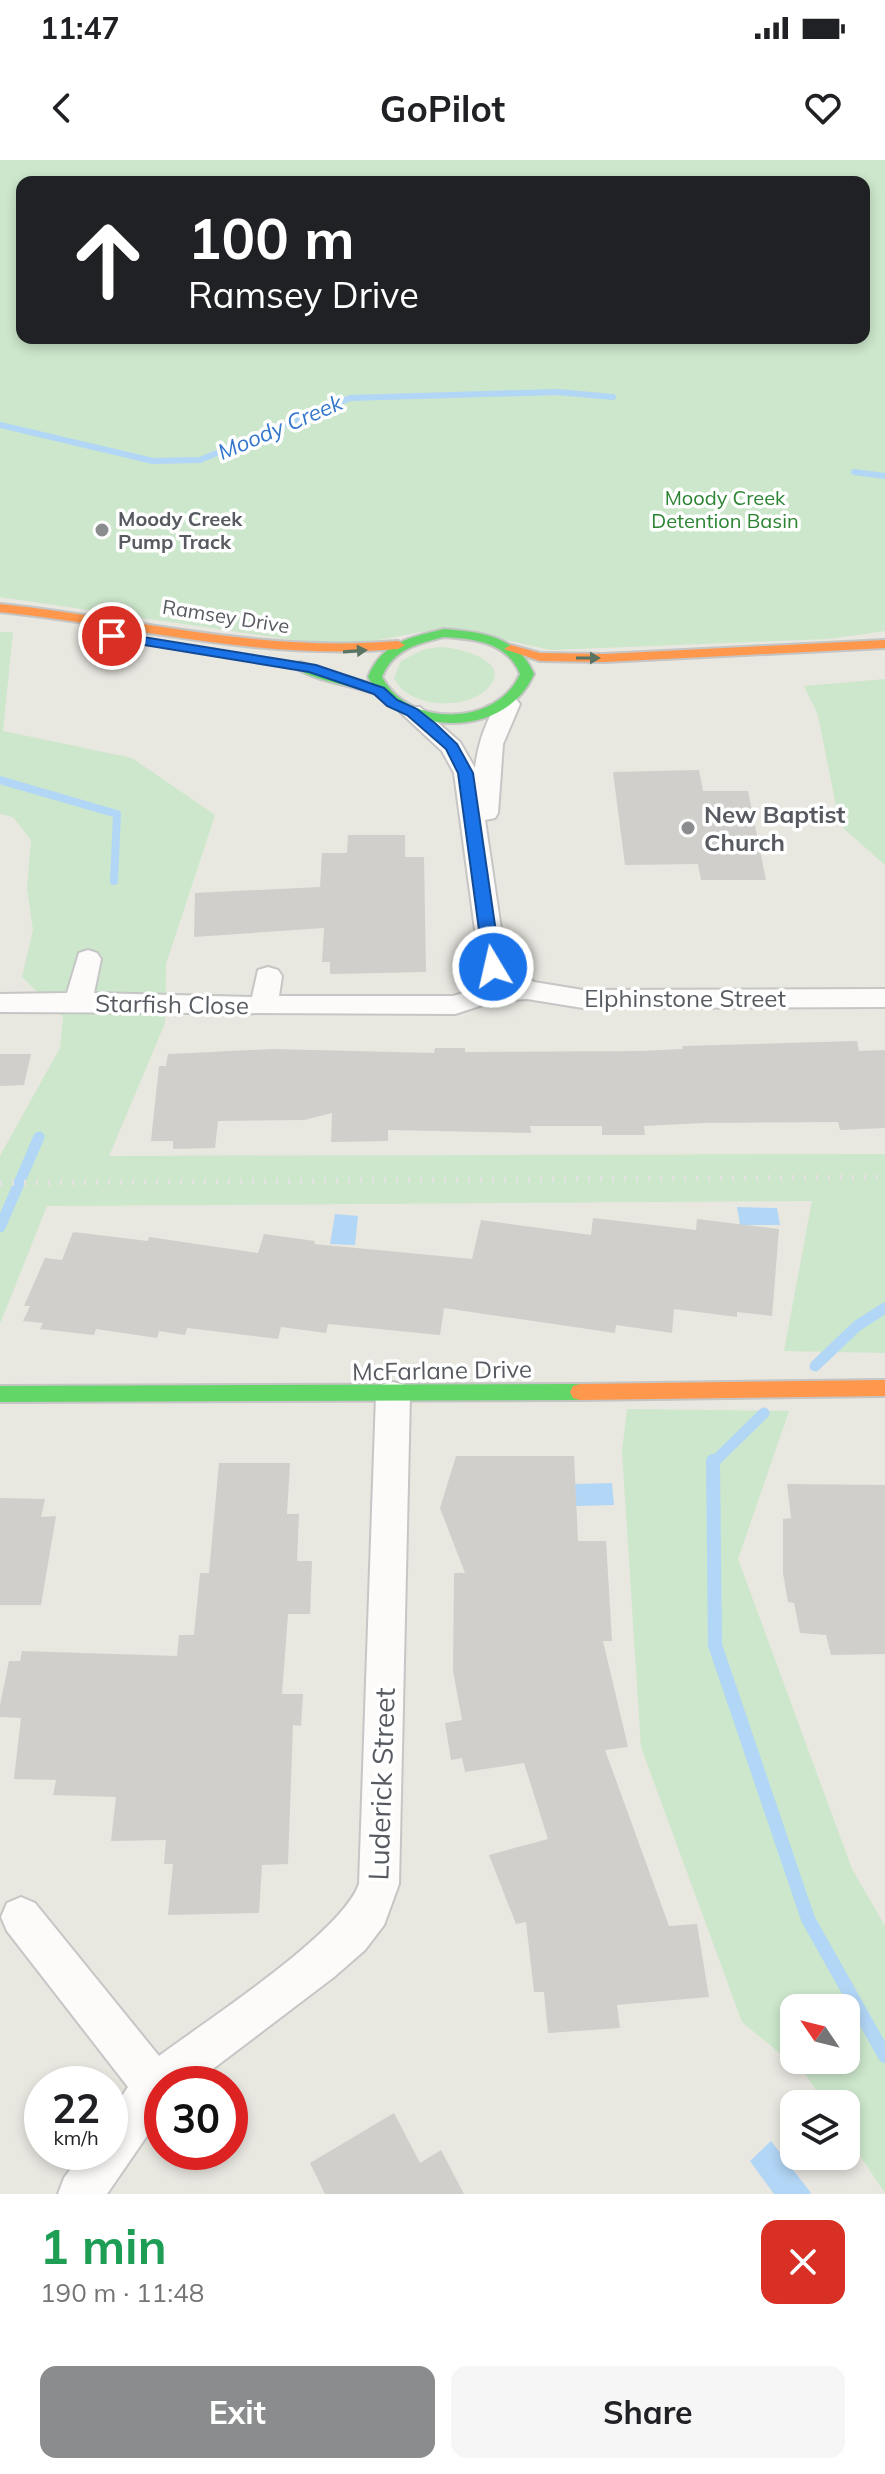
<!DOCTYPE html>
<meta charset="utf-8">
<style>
:root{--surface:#fff;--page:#f6f6f6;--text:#202124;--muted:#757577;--accent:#8a8c8d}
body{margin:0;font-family:Mulish,sans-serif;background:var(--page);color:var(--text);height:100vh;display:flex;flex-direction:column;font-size:30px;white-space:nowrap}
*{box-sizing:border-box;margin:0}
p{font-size:26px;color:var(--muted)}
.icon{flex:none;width:44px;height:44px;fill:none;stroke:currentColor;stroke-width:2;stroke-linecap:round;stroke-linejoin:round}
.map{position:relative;height:2034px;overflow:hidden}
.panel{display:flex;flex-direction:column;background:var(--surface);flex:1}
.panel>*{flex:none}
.top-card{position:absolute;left:16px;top:16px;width:854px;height:168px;border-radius:16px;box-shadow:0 4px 12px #0003;background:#202124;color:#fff;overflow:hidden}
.needle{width:52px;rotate:305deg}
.tools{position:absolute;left:780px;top:1834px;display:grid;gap:16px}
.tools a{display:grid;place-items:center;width:80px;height:80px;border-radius:16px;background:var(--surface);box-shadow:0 4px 12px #0003;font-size:40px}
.speed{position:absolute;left:24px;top:1906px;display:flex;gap:16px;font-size:40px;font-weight:700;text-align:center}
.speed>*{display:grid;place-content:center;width:104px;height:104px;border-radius:50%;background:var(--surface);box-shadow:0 4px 12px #0003;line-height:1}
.speed small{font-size:20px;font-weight:400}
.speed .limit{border:12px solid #d22;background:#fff;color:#111}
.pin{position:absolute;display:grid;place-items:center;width:68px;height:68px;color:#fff;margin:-34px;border:4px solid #fff;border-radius:50%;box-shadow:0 2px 8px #0007}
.me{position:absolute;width:88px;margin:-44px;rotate:351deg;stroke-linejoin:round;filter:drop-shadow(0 0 6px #0008)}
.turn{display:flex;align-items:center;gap:28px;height:168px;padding:0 40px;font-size:36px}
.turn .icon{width:104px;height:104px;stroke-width:2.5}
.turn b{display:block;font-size:56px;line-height:68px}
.round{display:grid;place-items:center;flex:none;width:84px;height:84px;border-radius:16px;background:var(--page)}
.summary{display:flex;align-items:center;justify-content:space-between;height:136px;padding:0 40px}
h1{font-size:48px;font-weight:700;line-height:60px;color:#1e9e55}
.cta{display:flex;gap:16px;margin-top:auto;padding:16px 40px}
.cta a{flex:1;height:92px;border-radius:16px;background:var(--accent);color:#fff;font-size:32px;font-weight:700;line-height:92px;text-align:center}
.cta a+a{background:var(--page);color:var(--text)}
.status{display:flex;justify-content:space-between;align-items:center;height:56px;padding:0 40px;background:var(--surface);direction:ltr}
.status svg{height:22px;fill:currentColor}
header{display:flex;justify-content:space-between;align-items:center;height:104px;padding:0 40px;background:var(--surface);font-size:36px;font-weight:700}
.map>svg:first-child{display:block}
</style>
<div class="status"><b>11:47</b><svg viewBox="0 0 49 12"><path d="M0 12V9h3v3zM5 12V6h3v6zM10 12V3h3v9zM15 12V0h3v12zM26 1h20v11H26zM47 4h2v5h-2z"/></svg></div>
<header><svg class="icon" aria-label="back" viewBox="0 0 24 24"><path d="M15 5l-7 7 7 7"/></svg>GoPilot<svg class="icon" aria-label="heart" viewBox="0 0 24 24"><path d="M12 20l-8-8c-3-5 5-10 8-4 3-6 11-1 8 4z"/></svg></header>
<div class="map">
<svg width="885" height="2034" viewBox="0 0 885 2034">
<rect width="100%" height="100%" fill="#e8e7e0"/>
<g fill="#cce7cb" fill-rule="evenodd">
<path d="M0 0H885V471L828 479 551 490 447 467 341 487 0 437ZM22 22H864V178H22Z"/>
<polygon points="0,472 13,472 3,571 132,598 215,655 166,804 165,863 109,996 885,994 885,1193 784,1191 812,1041 47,1046 0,1164 0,996 60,888 63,857 22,817 33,770 27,728 31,680 13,657 0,654"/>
<path d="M441 487C459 488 515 501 487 529 464 551 408 548 394 518L401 501 425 489Z"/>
<polygon points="885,519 885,705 840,665 818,555 804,526"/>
<path d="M627 1249 789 1251 738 1399 852 1709 885 1766V2033L846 1975V1944H825L806 1915 742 1862 641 1587 622 1291ZM794 1848H846V1900H794Z"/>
</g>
<g fill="#b2d6f6">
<polygon points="737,1047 777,1048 780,1065 740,1065"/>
<polygon points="335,1054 358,1056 355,1085 330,1084"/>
<polygon points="612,1323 614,1345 576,1346 575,1324"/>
<polygon points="771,1981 811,2033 809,2034 774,2034 750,2001"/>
</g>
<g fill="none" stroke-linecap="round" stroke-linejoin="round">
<g stroke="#b2d6f6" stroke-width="6">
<polyline points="0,265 153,301 200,300 350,238 557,232 613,237"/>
<polyline points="854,312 885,316"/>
</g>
<polyline stroke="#b2d6f6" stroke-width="8" points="0,620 117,654 114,721"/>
<g stroke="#b2d6f6" stroke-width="11">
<polyline points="0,1067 39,977"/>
<polyline points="815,1206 857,1166 885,1148"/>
<polyline points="713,1303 764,1253"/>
</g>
<polyline stroke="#b2d6f6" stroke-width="14" points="713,1301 715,1485 808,1759 885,1896"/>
</g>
<g fill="#d0cfcb">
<polygon points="699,610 703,631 748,631 766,720 701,720 698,704 625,705 613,612"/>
<polygon points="348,675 405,675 405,697 424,697 426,812 330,814 330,802 322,802 324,768 194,777 195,733 320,727 322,693 347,693"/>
<polygon points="857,881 859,891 885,890 885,968 840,970 838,962 704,963 644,966 645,975 602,975 602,966 530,966 531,973 388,970 388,981 331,982 332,953 304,960 218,961 215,988 173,989 173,981 151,981 159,906 166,906 168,894 274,889 434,893 435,888 465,888 465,892 641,891 683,889 682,886"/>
<polygon points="0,894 31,894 24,925 0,926"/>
<polygon points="593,1058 696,1070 697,1059 779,1069 772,1156 737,1152 737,1157 674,1149 672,1173 616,1165 615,1173 444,1148 440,1175 328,1164 326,1173 281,1167 278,1179 187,1168 185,1175 159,1171 157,1178 96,1169 94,1175 40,1169 43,1163 23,1161 30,1146 24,1146 45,1098 62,1100 73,1072 148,1081 149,1077 258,1093 264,1074 315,1081 314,1084 472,1099 481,1060 591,1075"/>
<polygon points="456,1296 574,1296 578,1381 606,1381 612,1481 603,1481 628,1587 605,1590 669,1766 697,1764 709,1837 617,1845 620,1868 548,1873 544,1832 534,1832 526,1762 516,1764 489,1695 548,1679 524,1603 465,1612 462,1598 451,1600 445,1563 462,1560 453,1511 454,1413 465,1413 440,1348"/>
<polygon points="219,1303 290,1303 287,1354 299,1354 297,1401 312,1401 310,1454 288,1454 282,1534 303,1534 301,1566 293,1565 288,1704 262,1705 259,1753 168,1755 173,1704 164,1704 166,1680 111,1681 116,1637 53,1635 56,1620 14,1619 21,1558 0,1557 0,1545 9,1501 20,1501 22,1491 177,1496 179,1475 194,1475 200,1413 209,1413"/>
<polygon points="787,1324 885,1325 885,1494 831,1495 826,1475 800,1473 794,1443 788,1442 783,1413 783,1359 791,1358"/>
<polygon points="0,1338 45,1339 41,1357 56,1356 41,1445 0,1445"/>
<polygon points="394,1953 420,2003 441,1990 464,2034 325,2034 310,2003"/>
</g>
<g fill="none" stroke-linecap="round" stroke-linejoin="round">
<defs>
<g id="street">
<path d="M508 537 516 539 520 544 503 584 498 653 495 658 485 660 506 803 534 822 583 830 885 829V847L583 848 527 839 495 841 455 854 0 852V834L67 833 79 793 88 790 97 793 101 799 94 833 252 837 258 810 268 807 278 810 282 816 279 836H453L497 823 480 807 454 613 442 591 400 552 404 547H420L460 582 475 608C478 583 486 560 500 539Z"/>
<path d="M393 1222 405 1225 410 1235 399 1724 384 1765 365 1790 334 1817 193 1924H162V1954L107 2034H58L64 2018 83 1992H110V1954L128 1927 7 1771 1 1757 7 1743 21 1737 35 1743 159 1896C206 1861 342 1773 359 1724L376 1235 381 1225Z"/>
</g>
<g id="fast">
<path d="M444 469C481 472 518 476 534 514 513 561 458 572 412 556 398 551 388 539 375 534 352 525 312 521 293 506L300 502 372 524 368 517C382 482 411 477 444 469ZM444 477C475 479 507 482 520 514 497 567 408 568 382 517 393 489 417 484 444 477Z"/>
<polygon points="580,1224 587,1226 590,1232 587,1238 580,1240 0,1242 0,1226"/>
</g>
<g id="slow">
<path d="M0 444C136 458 260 493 398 481L405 485 398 489C260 501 136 466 0 452Z"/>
<polygon points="885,480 885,488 604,502 540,501 504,489 511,485 540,493 604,494"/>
<polygon points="885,1220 885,1236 580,1240 573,1238 570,1232 573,1226 580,1224"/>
</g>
</defs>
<use href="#street" stroke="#c5c6c5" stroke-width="4"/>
<use href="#fast" stroke="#c4c5c4" stroke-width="4"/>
<use href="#slow" stroke="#c4c5c4" stroke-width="4"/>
<use href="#street" fill="#fcfbfa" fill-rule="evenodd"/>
<use href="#fast" fill="#63d668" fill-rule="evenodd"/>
<use href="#slow" fill="#ff974d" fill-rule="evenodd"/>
<polyline stroke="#e2e2e1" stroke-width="6" stroke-dasharray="2 10" stroke-linecap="butt" points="0,1023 885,1017"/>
</g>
<defs><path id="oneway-solid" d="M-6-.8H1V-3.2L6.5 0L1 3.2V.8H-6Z" transform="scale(2)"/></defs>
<g fill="#597462">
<use href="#oneway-solid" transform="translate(355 491) rotate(-4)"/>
<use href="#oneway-solid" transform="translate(588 498)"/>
</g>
<polygon fill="#1a73e8" stroke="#114b97" stroke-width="2" points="112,472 316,505 384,528 397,540 417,549 436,564 457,584 473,613 501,807 498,810 493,812 484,807 458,613 446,589 407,555 387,546 374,534 309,512 107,479 107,473"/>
<g fill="#8a8c8d" stroke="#fff" stroke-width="3">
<circle cx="102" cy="370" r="8"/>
<circle cx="688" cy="668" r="8"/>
</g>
<g text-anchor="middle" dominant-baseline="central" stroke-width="7" stroke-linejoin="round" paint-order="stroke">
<g font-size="20" fill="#2c8433" stroke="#fff">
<text x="725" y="337">Moody Creek<tspan x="725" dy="23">Detention Basin</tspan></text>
</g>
<g font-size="20" font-weight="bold" fill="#575b61" stroke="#fff" text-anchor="start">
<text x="118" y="358">Moody Creek<tspan x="118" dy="23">Pump Track</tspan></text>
</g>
<g font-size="20" fill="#575b61" stroke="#fff">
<text transform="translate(226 456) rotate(9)">Ramsey Drive</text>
</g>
<g font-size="22" font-style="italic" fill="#3377cd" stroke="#fff">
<text transform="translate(280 267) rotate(-23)">Moody Creek</text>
</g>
<g font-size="24" font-weight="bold" fill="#575b61" stroke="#fff" text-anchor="start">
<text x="704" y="654">New Baptist<tspan x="704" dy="28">Church</tspan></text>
</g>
<g font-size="24" fill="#575b61" stroke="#fff">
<text x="685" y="838">Elphinstone Street</text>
<text transform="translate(172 844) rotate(1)">Starfish Close</text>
<text transform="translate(442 1210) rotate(-1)">McFarlane Drive</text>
</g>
<g font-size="28" fill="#575b61" stroke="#fff">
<text transform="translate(381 1624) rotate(-88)">Luderick Street</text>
</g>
</g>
</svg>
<div class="tools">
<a><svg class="needle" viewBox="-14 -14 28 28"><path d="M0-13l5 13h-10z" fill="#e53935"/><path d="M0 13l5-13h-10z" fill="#757577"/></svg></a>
<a><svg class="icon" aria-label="layers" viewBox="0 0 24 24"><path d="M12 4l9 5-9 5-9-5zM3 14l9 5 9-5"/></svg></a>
</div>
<div class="speed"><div>22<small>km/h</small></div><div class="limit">30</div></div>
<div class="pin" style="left:112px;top:476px;background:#d93025"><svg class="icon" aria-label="arrive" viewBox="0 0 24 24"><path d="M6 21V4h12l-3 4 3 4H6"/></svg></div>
<svg class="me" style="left:493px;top:807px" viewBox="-20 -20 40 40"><circle r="17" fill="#1a73e8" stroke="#fff" stroke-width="3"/><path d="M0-11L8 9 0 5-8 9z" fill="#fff"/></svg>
<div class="top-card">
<div class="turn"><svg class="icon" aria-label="ahead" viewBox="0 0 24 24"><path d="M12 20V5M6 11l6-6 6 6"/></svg><div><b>100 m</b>Ramsey Drive</div></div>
</div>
</div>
<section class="panel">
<div class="summary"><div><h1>1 min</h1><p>190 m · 11:48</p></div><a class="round" style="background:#d93025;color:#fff"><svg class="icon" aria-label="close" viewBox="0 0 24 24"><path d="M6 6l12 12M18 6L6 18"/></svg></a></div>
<div class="cta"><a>Exit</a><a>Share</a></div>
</section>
